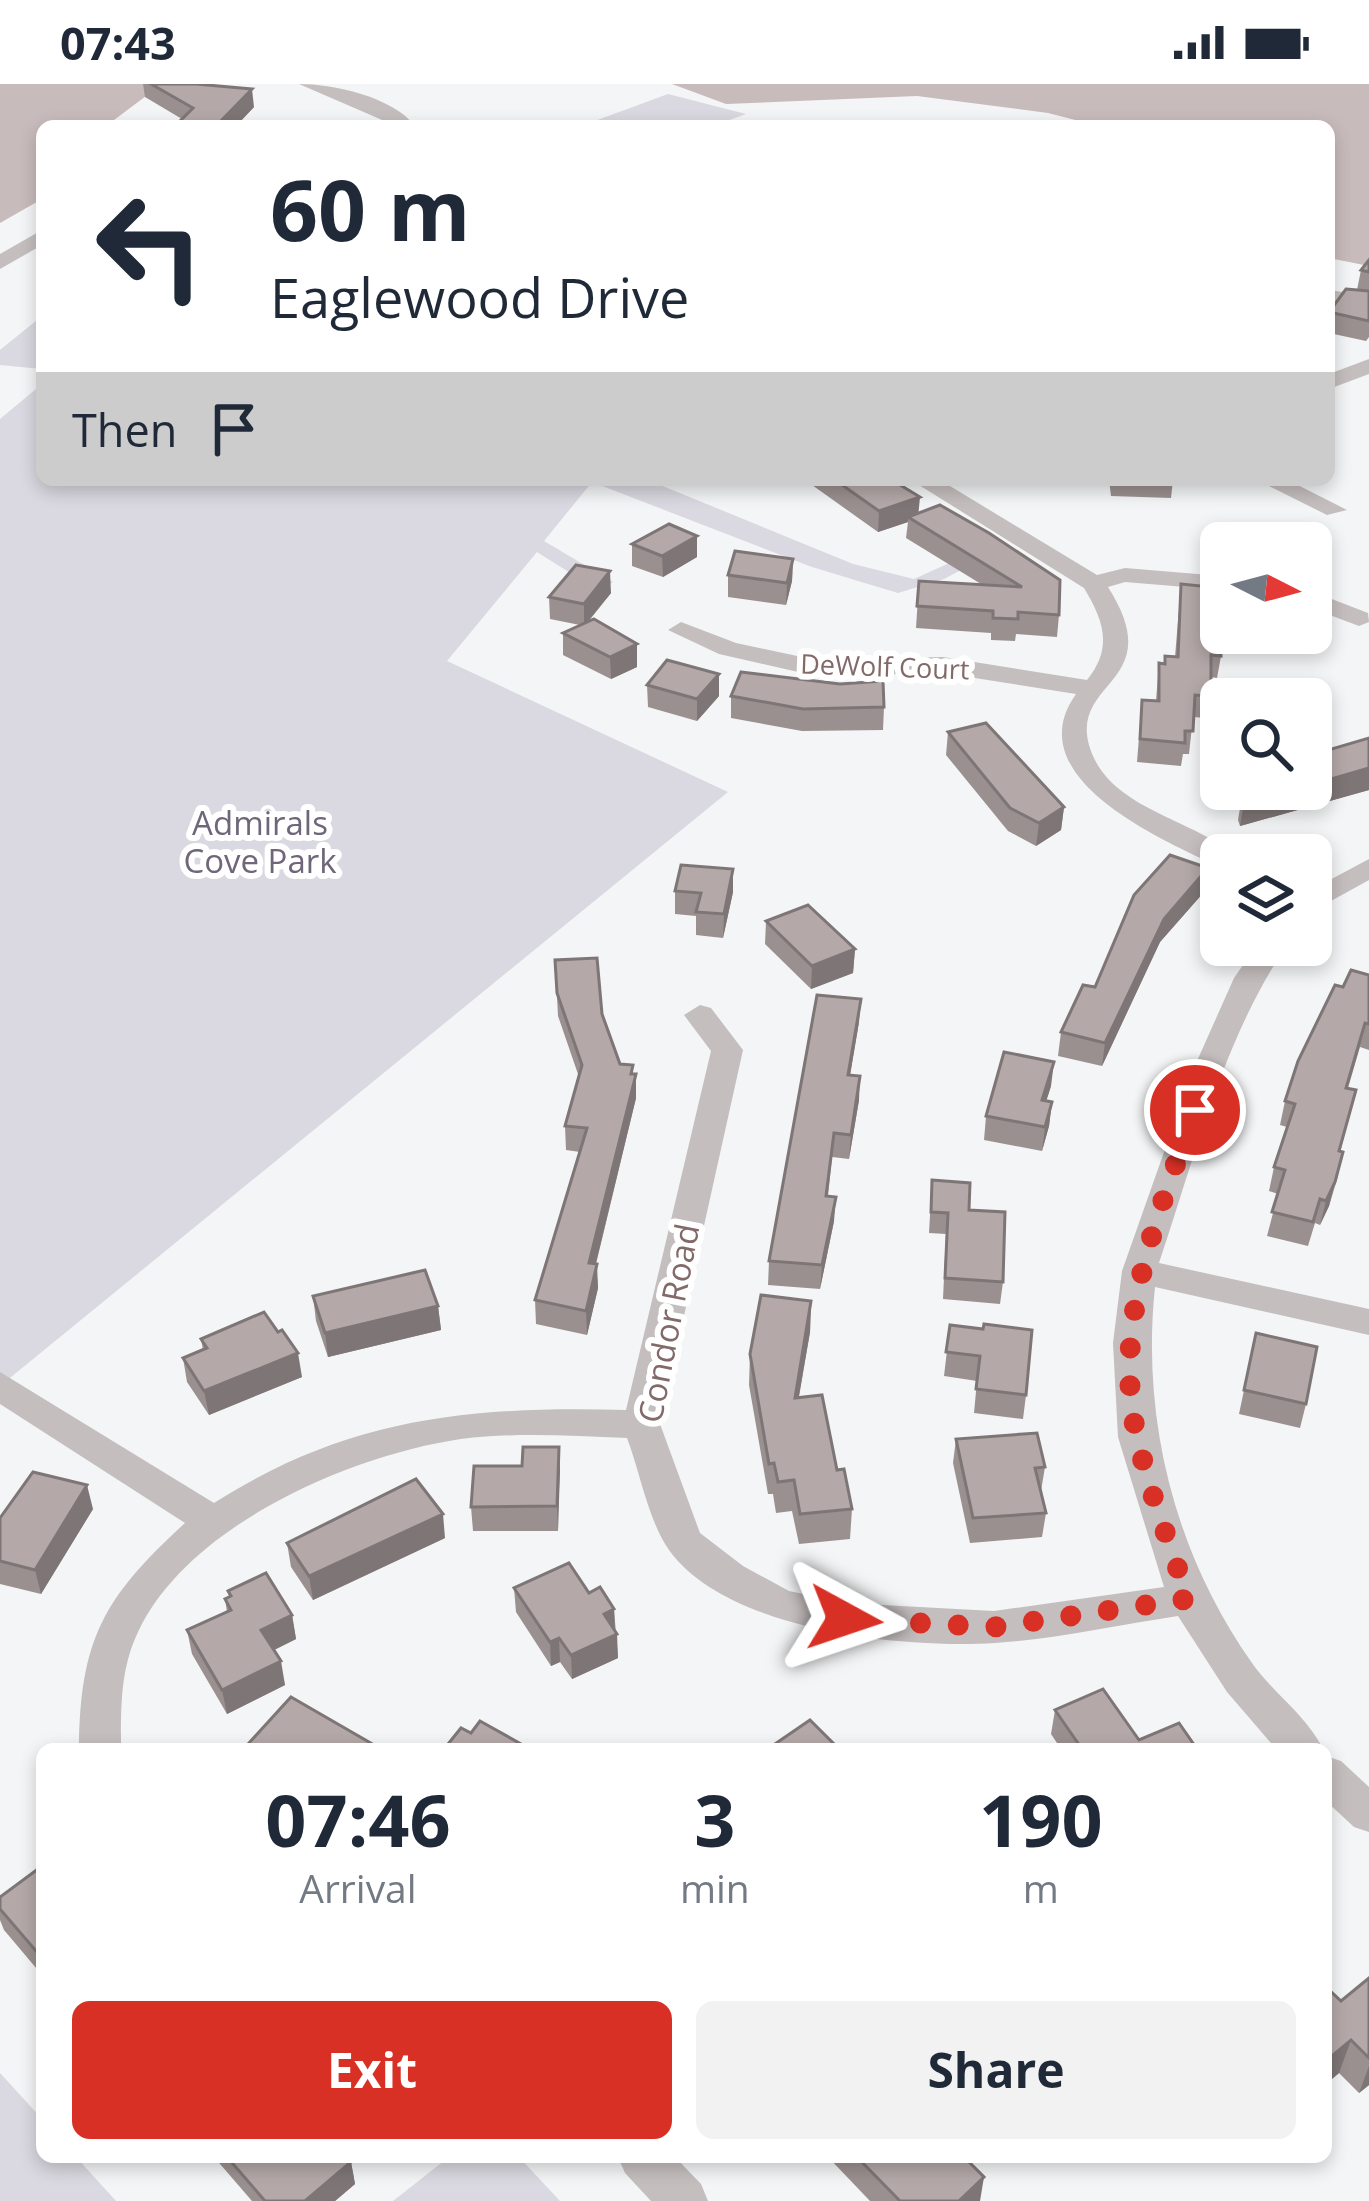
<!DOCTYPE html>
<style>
:root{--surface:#fff;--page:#f2f2f3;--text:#1f2937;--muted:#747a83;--accent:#d93025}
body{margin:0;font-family:"Open Sans",sans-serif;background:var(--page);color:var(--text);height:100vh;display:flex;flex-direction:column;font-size:45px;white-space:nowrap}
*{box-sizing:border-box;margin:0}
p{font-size:39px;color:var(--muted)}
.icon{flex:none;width:66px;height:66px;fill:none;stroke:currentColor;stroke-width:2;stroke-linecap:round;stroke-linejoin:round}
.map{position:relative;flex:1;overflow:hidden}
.panel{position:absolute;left:36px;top:1659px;width:1296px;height:420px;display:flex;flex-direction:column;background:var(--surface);border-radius:18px;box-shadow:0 6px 18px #0003}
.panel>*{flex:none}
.hud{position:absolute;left:36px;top:36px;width:1299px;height:366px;border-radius:18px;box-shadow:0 6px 18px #0003;background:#fff;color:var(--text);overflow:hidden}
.needle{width:78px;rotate:96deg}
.tools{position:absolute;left:1200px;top:438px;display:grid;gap:24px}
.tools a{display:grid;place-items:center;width:132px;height:132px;border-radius:18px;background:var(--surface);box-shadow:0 6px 18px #0003;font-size:60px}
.pin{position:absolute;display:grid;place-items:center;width:102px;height:102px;color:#fff;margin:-51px;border:6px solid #fff;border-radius:50%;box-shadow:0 3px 12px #0007}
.me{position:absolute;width:132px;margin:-66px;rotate:95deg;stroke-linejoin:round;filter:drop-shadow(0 0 9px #0008)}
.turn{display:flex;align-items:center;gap:42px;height:252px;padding:0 36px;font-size:54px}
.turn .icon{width:156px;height:156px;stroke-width:2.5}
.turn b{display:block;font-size:84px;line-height:102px}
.then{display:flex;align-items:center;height:114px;padding:0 36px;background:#0003;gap:24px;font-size:45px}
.eta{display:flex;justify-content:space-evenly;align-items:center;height:204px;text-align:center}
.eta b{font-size:72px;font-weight:700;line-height:84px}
.button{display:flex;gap:24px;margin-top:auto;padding:24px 36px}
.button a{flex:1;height:138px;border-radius:18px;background:var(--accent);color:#fff;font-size:48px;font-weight:700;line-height:138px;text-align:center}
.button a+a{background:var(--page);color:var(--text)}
.status{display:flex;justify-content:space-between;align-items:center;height:84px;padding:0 60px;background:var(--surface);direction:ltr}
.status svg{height:33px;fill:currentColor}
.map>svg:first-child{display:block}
</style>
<div class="status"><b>07:43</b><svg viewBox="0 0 49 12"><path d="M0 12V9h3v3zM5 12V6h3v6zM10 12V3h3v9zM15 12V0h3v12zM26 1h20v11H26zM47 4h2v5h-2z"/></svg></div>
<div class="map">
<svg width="1369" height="2117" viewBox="0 0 1369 2117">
<rect width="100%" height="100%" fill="#f4f5f6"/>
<g fill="#dad8e0">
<polygon points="668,10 746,30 713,42 581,42"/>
<polygon points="42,232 42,285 0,281 0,266"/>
<polygon points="42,300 42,396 648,396 853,480 914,495 978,466 989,471 944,495 898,509 812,483 592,398 544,457 613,498 599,507 537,468 447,577 728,708 0,1302 0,335"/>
<polygon points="0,1989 42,2035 42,2073 76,2073 116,2117 0,2117"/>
<polygon points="449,2073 519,2073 560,2117 393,2117"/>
</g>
<g fill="#c8bbbc">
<polygon points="0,0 162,0 106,42 42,42 42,115 0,139"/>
<polygon points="672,0 1369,0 1369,182 1329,174 1329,42 1099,42 1048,29 917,12 726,20"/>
</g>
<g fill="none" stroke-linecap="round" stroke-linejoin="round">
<g fill="#c5bebe" fill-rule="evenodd">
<path d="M299 0C335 0 392 13 415 42H396Z"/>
<polygon points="42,146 42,161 0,185 0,170"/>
<polygon points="1329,206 1369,212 1369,224 1329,218"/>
<polygon points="1369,275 1369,290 1329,305 1329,290"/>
<path d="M911 396H940L1097 491 1125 484 1221 492V506L1125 498 1108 503C1169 599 1071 595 1089 661 1107 725 1192 734 1234 771H1221V782L1211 779C1154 752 1018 691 1076 610L943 589 816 592 719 570 668 546 681 538 736 559 816 576 943 573 1087 596C1113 564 1104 537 1084 504Z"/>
<polygon points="1257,396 1288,396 1347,426 1327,431"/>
<polygon points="1311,507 1368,529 1369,538 1359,542 1311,524"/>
<polygon points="1369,775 1369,796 1311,828 1311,806"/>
<path d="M1257 861H1287C1223 955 1195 1073 1159 1179L1369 1225V1251L1155 1203C1141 1336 1175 1470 1252 1579 1273 1609 1307 1632 1323 1665H1276L1227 1608 1178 1532C1118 1541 1056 1555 995 1559 904 1565 727 1547 669 1466 648 1436 640 1388 627 1354 572 1352 516 1348 461 1355 351 1371 188 1441 138 1548 120 1586 121 1624 121 1665H79C80 1555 104 1513 185 1439L0 1320V1288L214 1419C349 1333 471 1322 626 1326L711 967 684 931 700 921 711 924 743 966 660 1340 700 1449 743 1482 789 1507 845 1519 994 1527 1164 1503 1118 1353 1113 1259 1122 1187 1193 986 1234 894Z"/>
<polygon points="1326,1672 1341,1677 1369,1703 1369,1748 1354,1743 1326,1717"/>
<polygon points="618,2073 675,2073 701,2100 708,2117 651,2117 625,2089"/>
</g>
</g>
<g fill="#9b9090">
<polygon points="143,0 196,0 254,23 236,42 175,42 182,35 145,13"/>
<polygon points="1369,176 1369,253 1366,257 1329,249 1329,227 1357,206 1361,186"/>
<polygon points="805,396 892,396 918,429 1059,531 1057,553 1016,550 1015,557 991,556 991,549 916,544 919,497 981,500 906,454 908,438 878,448"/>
<polygon points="1109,396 1173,396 1171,414 1111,412"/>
<polygon points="697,452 697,473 663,493 632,482 632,460"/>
<polygon points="793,475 792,497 786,521 728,513 728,491"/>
<polygon points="1181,500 1210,538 1221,572 1217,594 1211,593 1211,612 1207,634 1193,633 1189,670 1183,670 1181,682 1137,678 1142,616 1156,617 1159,579 1164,580 1165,572 1175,573"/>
<polygon points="611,509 588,538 637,583 611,595 563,571 563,549 580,541 550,535 549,513"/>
<polygon points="840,600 884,623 883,646 802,647 731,634 731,612"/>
<polygon points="647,601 719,612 697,637 648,623"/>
<polygon points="948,648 1064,723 1061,746 1036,762 1008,747 946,671"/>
<polygon points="1369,654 1369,706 1240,742 1238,736 1242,713"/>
<polygon points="733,785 733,808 723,854 696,851 696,832 675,830 675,807"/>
<polygon points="1204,808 1160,858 1102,982 1058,972 1061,948 1095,903"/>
<polygon points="766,837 855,865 853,889 811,905 765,860"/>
<polygon points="555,876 602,930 620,980 633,990 636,1014 596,1180 598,1204 587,1251 536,1240 535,1216 580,1068 566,1066 565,1042 579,993 558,932"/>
<polygon points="1369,891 1369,966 1360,963 1348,1004 1356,1006 1340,1068 1338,1092 1329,1122 1320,1141 1315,1139 1308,1162 1267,1152 1278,1110 1269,1107 1274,1083 1287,1043 1280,1041 1285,1017 1343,903"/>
<polygon points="859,938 850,991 859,1016 849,1075 832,1073 828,1112 834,1137 820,1205 768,1201 769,1177"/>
<polygon points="1051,1002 1046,1017 1052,1018 1049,1042 1042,1067 984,1056 986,1032"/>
<polygon points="932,1096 1003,1198 1000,1220 943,1215 946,1150 929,1149"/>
<polygon points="313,1212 438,1222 441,1246 328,1273 316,1237"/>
<polygon points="811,1217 810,1248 799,1313 837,1386 852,1425 850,1455 799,1460 792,1427 776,1429 773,1410 768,1410 749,1301 750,1270"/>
<polygon points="950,1241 1026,1311 1023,1335 974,1329 977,1297 944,1292"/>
<polygon points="1256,1249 1306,1320 1300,1344 1239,1330"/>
<polygon points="201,1255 302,1293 209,1331 187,1298 183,1274 203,1266"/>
<polygon points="956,1355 1045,1383 1041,1407 1046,1429 1042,1453 970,1459 953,1379"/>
<polygon points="559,1363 558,1447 473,1447 471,1423 522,1382"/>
<polygon points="93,1425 41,1510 0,1500 0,1434"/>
<polygon points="445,1454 313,1516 291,1483 287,1459"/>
<polygon points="514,1504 589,1509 614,1525 618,1574 572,1595 560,1578 551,1582 516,1528"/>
<polygon points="228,1507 292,1531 296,1555 274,1566 285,1601 227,1630 192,1570 187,1546 227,1528 225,1515 229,1513"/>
<polygon points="1055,1626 1139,1656 1197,1665 1061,1665 1051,1650"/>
<polygon points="42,1782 42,1891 4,1846 0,1836 0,1813"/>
<polygon points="1369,1894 1369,2001 1359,2009 1339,1989 1326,2000 1326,1903 1341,1917"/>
<polygon points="214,2073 346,2073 351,2078 355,2100 335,2117 252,2117"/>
<polygon points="828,2073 964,2073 980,2117 870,2117"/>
</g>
<g fill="#7e7676">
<polygon points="252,5 254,23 236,42 216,42"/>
<polygon points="920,413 918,434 908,433 908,438 878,448 879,427"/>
<polygon points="697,452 697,473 663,493 662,472"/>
<polygon points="793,475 792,497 786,521 787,499"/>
<polygon points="610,487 611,509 584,542 584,520"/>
<polygon points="637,560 637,583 611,595 610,573"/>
<polygon points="719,590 719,612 697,637 697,615"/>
<polygon points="1369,684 1369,706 1240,742 1244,719 1295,705 1311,705 1311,701"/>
<polygon points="1064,723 1061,746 1036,762 1039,739"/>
<polygon points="1208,784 1204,808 1160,858 1102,982 1105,959 1164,835"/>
<polygon points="733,785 733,808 723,854 724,830"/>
<polygon points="855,865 853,889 811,905 812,882"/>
<polygon points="861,915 859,938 846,1015 848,991"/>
<polygon points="1054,978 1051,1002 1039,1040 1042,1016"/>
<polygon points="633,981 633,1001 636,990 636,1014 590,1203 589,1179"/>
<polygon points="860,992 859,1016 849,1075 851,1051"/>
<polygon points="1052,1018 1049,1042 1042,1067 1045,1043"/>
<polygon points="1343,1068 1329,1122 1320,1141 1326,1117"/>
<polygon points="836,1113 834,1137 820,1205 822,1181"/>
<polygon points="597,1180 598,1204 587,1251 586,1227"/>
<polygon points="811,1217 810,1248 793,1345 795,1314"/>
<polygon points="438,1222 441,1246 328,1273 325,1249"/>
<polygon points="298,1269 302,1293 209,1331 204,1307"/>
<polygon points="559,1363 560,1387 558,1447 557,1422"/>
<polygon points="87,1401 93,1425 41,1510 35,1486"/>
<polygon points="443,1430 445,1454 313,1516 309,1492"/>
<polygon points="614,1525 615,1549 604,1530"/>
<polygon points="292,1531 296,1555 266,1570 261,1546"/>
<polygon points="617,1550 618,1574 572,1595 571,1571"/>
<polygon points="559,1554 560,1578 551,1582 550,1558"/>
<polygon points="281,1577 285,1601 227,1630 222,1606"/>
<polygon points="1351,1956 1339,1989 1326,2000 1326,1989 1332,1972"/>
<polygon points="1369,1982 1369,2001 1359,2009"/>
<polygon points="351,2078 355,2100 335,2117 305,2117"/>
<polygon points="984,2093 980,2117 959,2117"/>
</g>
<g fill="#b4a8a8" stroke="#7e7676" stroke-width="3">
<polygon points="151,0 196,0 252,5 216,42 175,42 193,24"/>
<polygon points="1369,176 1369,188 1361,186"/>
<polygon points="1346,205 1369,207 1369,237 1329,228"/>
<polygon points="835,396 892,396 920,413 879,427"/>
<polygon points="940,421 989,449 1060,496 1059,531 1018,528 1018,535 993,534 993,527 917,522 919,497 1022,503 908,433"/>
<polygon points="669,440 697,452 662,472 632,460"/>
<polygon points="735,467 793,475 787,499 728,491"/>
<polygon points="576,481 610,487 584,520 549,513"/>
<polygon points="1181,500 1211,503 1210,538 1220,539 1221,572 1211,571 1211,612 1195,611 1193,647 1185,647 1185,659 1140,655 1142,616 1159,617 1159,579 1165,580 1165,572 1178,573"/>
<polygon points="594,535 637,560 610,573 563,549"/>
<polygon points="667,576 719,590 697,615 647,601"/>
<polygon points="741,588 840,600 883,597 884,623 803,625 731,612"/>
<polygon points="986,639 1064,723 1039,739 1010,724 948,648"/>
<polygon points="1369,654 1369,684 1311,701 1311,671"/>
<polygon points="1255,705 1295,705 1244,719 1242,713"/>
<polygon points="1170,771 1208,784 1164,835 1105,959 1061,948 1083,901 1095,903 1134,811"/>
<polygon points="681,781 733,785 724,830 696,828 701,809 675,807"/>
<polygon points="808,821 855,865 812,882 766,837"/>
<polygon points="597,874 602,930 620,980 633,981 631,990 636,990 589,1179 597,1180 586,1227 535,1216 587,1044 565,1042 582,981 557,909 555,876"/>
<polygon points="1351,886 1369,891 1369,940 1365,939 1346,1004 1356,1006 1339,1067 1343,1068 1335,1098 1326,1117 1320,1115 1313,1138 1272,1128 1285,1086 1274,1083 1295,1020 1285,1017 1298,977 1335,901 1343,903"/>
<polygon points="817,911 861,915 848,991 860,992 851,1051 834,1049 826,1112 836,1113 822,1181 769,1177"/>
<polygon points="1004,968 1054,978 1042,1016 1052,1018 1045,1043 986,1032"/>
<polygon points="932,1096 970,1099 969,1126 1005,1128 1003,1198 945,1194 948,1129 931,1128"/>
<polygon points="425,1186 438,1222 325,1249 313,1212"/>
<polygon points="761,1211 811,1217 795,1314 822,1311 837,1386 844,1385 852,1425 800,1430 794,1396 778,1398 774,1379 769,1380 750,1270"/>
<polygon points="264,1228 278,1248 282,1246 298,1269 204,1307 183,1274 207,1264 201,1255"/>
<polygon points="984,1240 1032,1246 1026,1311 976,1305 980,1272 946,1268 950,1241 983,1245"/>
<polygon points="1256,1249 1317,1263 1306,1320 1244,1306"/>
<polygon points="1037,1349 1045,1383 1035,1384 1046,1429 973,1434 956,1355"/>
<polygon points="523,1363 559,1363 557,1422 471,1423 474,1382 522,1382"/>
<polygon points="33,1388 87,1401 35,1486 0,1477 0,1434"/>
<polygon points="416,1395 443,1430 309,1492 287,1459"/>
<polygon points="569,1479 589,1509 600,1503 614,1525 604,1530 617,1550 571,1571 559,1554 550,1558 514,1504"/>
<polygon points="266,1489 292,1531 261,1546 281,1577 222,1606 187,1546 231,1526 225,1515 231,1512 228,1507"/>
<polygon points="1103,1605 1139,1656 1179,1639 1197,1665 1082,1665 1055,1626"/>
<polygon points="291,1613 381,1665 257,1665 248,1660"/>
<polygon points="810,1636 839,1665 769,1664"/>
<polygon points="480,1637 530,1665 444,1665 461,1644 471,1649"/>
<polygon points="42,1782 42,1874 0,1825 0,1813"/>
<polygon points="1369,1894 1369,1974 1351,1956 1332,1972 1326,1966 1326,1903 1341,1917"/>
<polygon points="227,2073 346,2073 351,2078 305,2117 265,2117"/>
<polygon points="857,2073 964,2073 984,2093 960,2116 961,2117 900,2117"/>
</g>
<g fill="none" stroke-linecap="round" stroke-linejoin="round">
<path stroke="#d93025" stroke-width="21" stroke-dasharray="0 37.8" d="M845 1535 994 1543 1188 1515C1171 1463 1150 1410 1138 1357 1110 1243 1158 1131 1195 1026"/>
</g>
<g text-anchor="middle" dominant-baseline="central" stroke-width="12" stroke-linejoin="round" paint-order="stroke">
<g font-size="27" fill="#826a68" stroke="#fff">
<text transform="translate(885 582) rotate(2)">DeWolf Court</text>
</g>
<g font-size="33" fill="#6f667a" stroke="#fff">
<text x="260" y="738">Admirals<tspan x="260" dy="38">Cove Park</tspan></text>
</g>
<g font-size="33" fill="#826a68" stroke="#fff">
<text transform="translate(668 1239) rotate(-79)">Condor Road</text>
</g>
</g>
</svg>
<div class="tools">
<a><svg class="needle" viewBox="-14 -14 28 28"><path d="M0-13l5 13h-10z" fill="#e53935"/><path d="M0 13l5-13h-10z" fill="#747a83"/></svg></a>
<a><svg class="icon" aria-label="search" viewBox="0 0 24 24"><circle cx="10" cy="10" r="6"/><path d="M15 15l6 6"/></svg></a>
<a><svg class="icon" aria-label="layers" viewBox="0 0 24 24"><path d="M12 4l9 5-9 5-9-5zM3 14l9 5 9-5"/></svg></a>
</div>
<div class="pin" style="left:1195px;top:1026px;background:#d93025"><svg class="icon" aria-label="arrive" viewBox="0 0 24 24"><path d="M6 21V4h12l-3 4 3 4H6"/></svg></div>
<svg class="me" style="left:845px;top:1535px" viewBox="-20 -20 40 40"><path d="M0-17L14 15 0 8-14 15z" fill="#d93025" stroke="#fff" stroke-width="4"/></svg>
<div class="hud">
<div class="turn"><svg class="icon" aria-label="left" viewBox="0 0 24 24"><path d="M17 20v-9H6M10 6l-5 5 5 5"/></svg><div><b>60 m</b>Eaglewood Drive</div></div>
<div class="then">Then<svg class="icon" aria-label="arrive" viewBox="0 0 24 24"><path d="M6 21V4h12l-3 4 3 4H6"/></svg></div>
</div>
<section class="panel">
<div class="eta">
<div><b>07:46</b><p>Arrival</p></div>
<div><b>3</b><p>min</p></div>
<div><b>190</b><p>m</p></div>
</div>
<div class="button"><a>Exit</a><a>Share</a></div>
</section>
</div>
